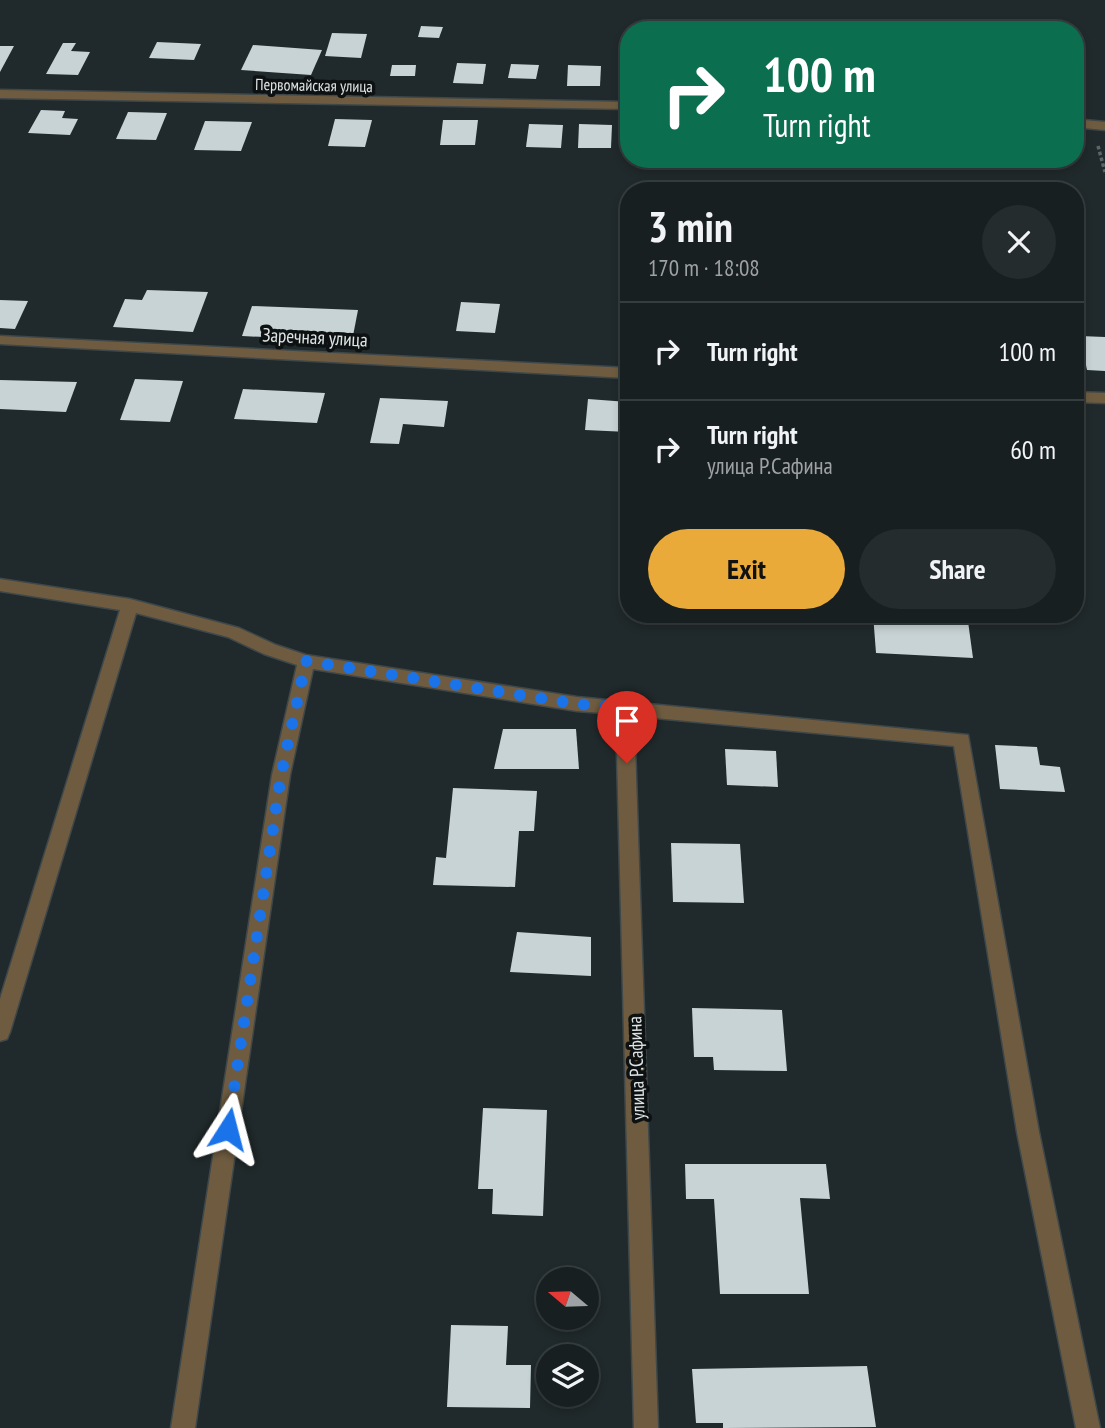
<!DOCTYPE html>
<meta charset="utf-8">
<style>
:root{--surface:#181f20;--page:#252c2d;--text:#f1f3f6;--muted:#9fa2a5;--line:#363d3e;--accent:#eaaa39}
body{margin:0;font-family:"PT Sans Narrow",sans-serif;background:var(--page);color:var(--text);height:100vh;display:flex;flex-direction:column;font-size:26px;white-space:nowrap}
*{box-sizing:border-box;margin:0}
p{font-size:23px;color:var(--muted)}
.icon{flex:none;width:38px;height:38px;fill:none;stroke:currentColor;stroke-width:2;stroke-linecap:round;stroke-linejoin:round}
.map{position:relative;flex:1;overflow:hidden}
.sheet{position:absolute;left:620px;top:182px;width:464px;height:441px;display:flex;flex-direction:column;background:var(--surface);border-radius:28px;box-shadow:0 4px 10px #0003,0 0 0 2px var(--line)}
.sheet>*{flex:none}
.banner{position:absolute;left:620px;top:21px;width:464px;height:147px;border-radius:28px;box-shadow:0 4px 10px #0003,0 0 0 2px var(--line);background:#0b6e4f;color:#fff;overflow:hidden}
.needle{width:46px;rotate:289deg}
.controls{position:absolute;left:536px;top:1267px;display:grid;gap:14px}
.controls a{display:grid;place-items:center;width:63px;height:63px;border-radius:50%;background:var(--surface);box-shadow:0 4px 10px #0003,0 0 0 2px var(--line);font-size:35px}
.pin{position:absolute;display:grid;place-items:center;width:60px;height:60px;color:#fff;margin:-72px -30px;border-radius:50% 50% 50% 0;rotate:-45deg;box-shadow:0 0 7px #0007}
.pin .icon{rotate:45deg}
.me{position:absolute;width:77px;margin:-38px;rotate:9deg;stroke-linejoin:round;filter:drop-shadow(0 0 5px #0008)}
.turn{display:flex;align-items:center;gap:24px;height:147px;padding:0 28px;font-size:32px}
.turn .icon{width:91px;height:91px;stroke-width:2.5}
.turn b{display:block;font-size:49px;line-height:60px}
.round{display:grid;place-items:center;flex:none;width:74px;height:74px;border-radius:37px;background:var(--page)}
.overview{display:flex;align-items:center;justify-content:space-between;height:119px;padding:0 28px}
h1{font-size:42px;font-weight:600;line-height:52px}
.button{display:flex;gap:14px;margin-top:auto;padding:14px 28px}
.button a{flex:1;height:80px;border-radius:42px;background:var(--accent);color:#111;font-size:28px;font-weight:600;line-height:80px;text-align:center}
.button a+a{background:var(--page);color:var(--text)}
ul{padding:0;list-style:none}
li{display:flex;align-items:center;gap:21px;height:98px;padding:0 28px;border-top:2px solid var(--line)}
li div{flex:1}
li b{display:block;font-size:26px}
li em{font-style:normal}
.map>svg:first-child{display:block}
</style>
<div class="map">
<svg width="1105" height="1428" viewBox="0 0 1105 1428">
<rect width="100%" height="100%" fill="#20292b"/>
<g fill="#c8d3d6">
<polygon points="421,26 443,27 439,38 418,37"/>
<polygon points="332,33 367,34 361,58 325,56"/>
<polygon points="157,42 201,44 194,60 149,58"/>
<polygon points="63,43 76,43 71,51 90,52 78,75 46,74"/>
<polygon points="253,45 322,50 311,75 241,70"/>
<polygon points="0,46 14,46 0,72"/>
<polygon points="457,63 486,64 483,84 453,83"/>
<polygon points="511,64 539,65 536,79 508,78"/>
<polygon points="392,65 416,65 415,76 390,76"/>
<polygon points="568,65 601,66 600,86 567,86"/>
<polygon points="41,110 65,111 62,118 78,119 70,135 28,133"/>
<polygon points="128,112 167,113 156,140 116,139"/>
<polygon points="335,119 372,120 365,147 328,146"/>
<polygon points="443,120 478,120 475,145 440,145"/>
<polygon points="205,121 252,122 241,151 194,150"/>
<polygon points="529,124 563,125 561,148 526,147"/>
<polygon points="579,124 612,125 611,148 578,148"/>
<polygon points="147,290 208,292 193,332 113,327 125,299 142,300"/>
<polygon points="0,300 28,301 15,329 0,328"/>
<polygon points="461,302 500,304 495,333 456,331"/>
<polygon points="252,306 358,310 352,341 242,336"/>
<polygon points="1080,336 1105,337 1105,371 1087,370"/>
<polygon points="135,379 183,381 170,422 120,420"/>
<polygon points="0,380 77,382 66,412 0,409"/>
<polygon points="243,389 325,393 317,423 234,419"/>
<polygon points="380,398 448,401 444,427 403,424 399,444 370,443"/>
<polygon points="588,399 628,402 628,432 585,430"/>
<polygon points="873,614 967,614 973,658 876,653"/>
<polygon points="503,729 576,729 579,769 494,769"/>
<polygon points="995,745 1037,747 1040,765 1060,767 1065,792 1000,789"/>
<polygon points="725,749 776,751 778,787 727,785"/>
<polygon points="453,788 537,791 534,831 519,831 515,887 433,885 436,857 446,858"/>
<polygon points="671,843 740,844 744,903 673,902"/>
<polygon points="517,932 591,937 591,976 510,972"/>
<polygon points="692,1008 782,1010 787,1071 714,1070 713,1057 694,1057"/>
<polygon points="483,1108 547,1110 543,1216 492,1214 493,1189 478,1189"/>
<polygon points="685,1164 826,1164 830,1199 800,1198 809,1294 720,1294 714,1199 686,1199"/>
<polygon points="451,1325 508,1326 506,1365 531,1365 530,1408 447,1407"/>
<polygon points="867,1366 876,1427 723,1428 723,1423 696,1423 692,1369"/>
</g>
<g fill="none" stroke-linecap="round" stroke-linejoin="round">
<defs>
<g id="minor">
<polygon points="0,90 628,102 628,109 0,98"/>
<polygon points="1074,119 1105,122 1105,130 1074,127"/>
<polygon points="0,336 628,368 628,378 0,344"/>
<polygon points="1074,392 1105,393 1105,403 1074,402"/>
<polygon points="0,579 130,599 239,628 276,645 306,655 409,671 577,697 968,735 1039,1132 1100,1428 1076,1428 1017,1132 954,746 634,716 658,1428 634,1428 616,714 577,711 313,669 290,775 195,1428 171,1428 272,775 297,665 264,654 228,637 136,613 10,1032 7,1039 0,1041 0,999 120,610 0,591"/>
</g>
</defs>
<use href="#minor" stroke="#3e4749" stroke-width="3"/>
<polyline stroke="#5d6567" stroke-width="3.5" stroke-dasharray="3.5 2.5" stroke-linecap="butt" points="1098,146 1105,172"/>
<use href="#minor" fill="#6f5c40" fill-rule="evenodd"/>
</g>
<g fill="none" stroke-linecap="round" stroke-linejoin="round">
<polyline stroke="#1a73e8" stroke-width="12" stroke-dasharray="0 21.6" points="228,1129 281,775 306,661 577,704 625,707 627,763"/>
</g>
<g text-anchor="middle" dominant-baseline="central" stroke-width="7" stroke-linejoin="round" paint-order="stroke">
<g font-size="16" fill="#dee4e5" stroke="#0d1112">
<text transform="translate(314 85) rotate(1)">Первомайская улица</text>
</g>
<g font-size="19" fill="#dee4e5" stroke="#0d1112">
<text transform="translate(315 337) rotate(3)">Заречная улица</text>
<text transform="translate(636 1068) rotate(-92)">улица Р.Сафина</text>
</g>
</g>
</svg>
<div class="controls">
<a><svg class="needle" viewBox="-14 -14 28 28"><path d="M0-13l5 13h-10z" fill="#e53935"/><path d="M0 13l5-13h-10z" fill="#9fa2a5"/></svg></a>
<a><svg class="icon" aria-label="layers" viewBox="0 0 24 24"><path d="M12 4l9 5-9 5-9-5zM3 14l9 5 9-5"/></svg></a>
</div>
<div class="pin" style="left:627px;top:763px;background:#d93025"><svg class="icon" aria-label="arrive" viewBox="0 0 24 24"><path d="M6 21V4h12l-3 4 3 4H6"/></svg></div>
<svg class="me" style="left:228px;top:1129px" viewBox="-20 -20 40 40"><path d="M0-17L14 15 0 8-14 15z" fill="#1a73e8" stroke="#fff" stroke-width="4"/></svg>
<div class="banner">
<div class="turn"><svg class="icon" aria-label="right" viewBox="0 0 24 24"><path d="M7 20v-9h11M14 6l5 5-5 5"/></svg><div><b>100 m</b>Turn right</div></div>
</div>
<section class="sheet">
<div class="overview"><div><h1>3 min</h1><p>170 m · 18:08</p></div><a class="round"><svg class="icon" aria-label="close" viewBox="0 0 24 24"><path d="M6 6l12 12M18 6L6 18"/></svg></a></div>
<ul>
<li><svg class="icon" aria-label="right" viewBox="0 0 24 24"><path d="M7 20v-9h11M14 6l5 5-5 5"/></svg><div><b>Turn right</b></div><em>100 m</em></li>
<li><svg class="icon" aria-label="right" viewBox="0 0 24 24"><path d="M7 20v-9h11M14 6l5 5-5 5"/></svg><div><b>Turn right</b><p>улица Р.Сафина</p></div><em>60 m</em></li>
</ul>
<div class="button"><a>Exit</a><a>Share</a></div>
</section>
</div>
